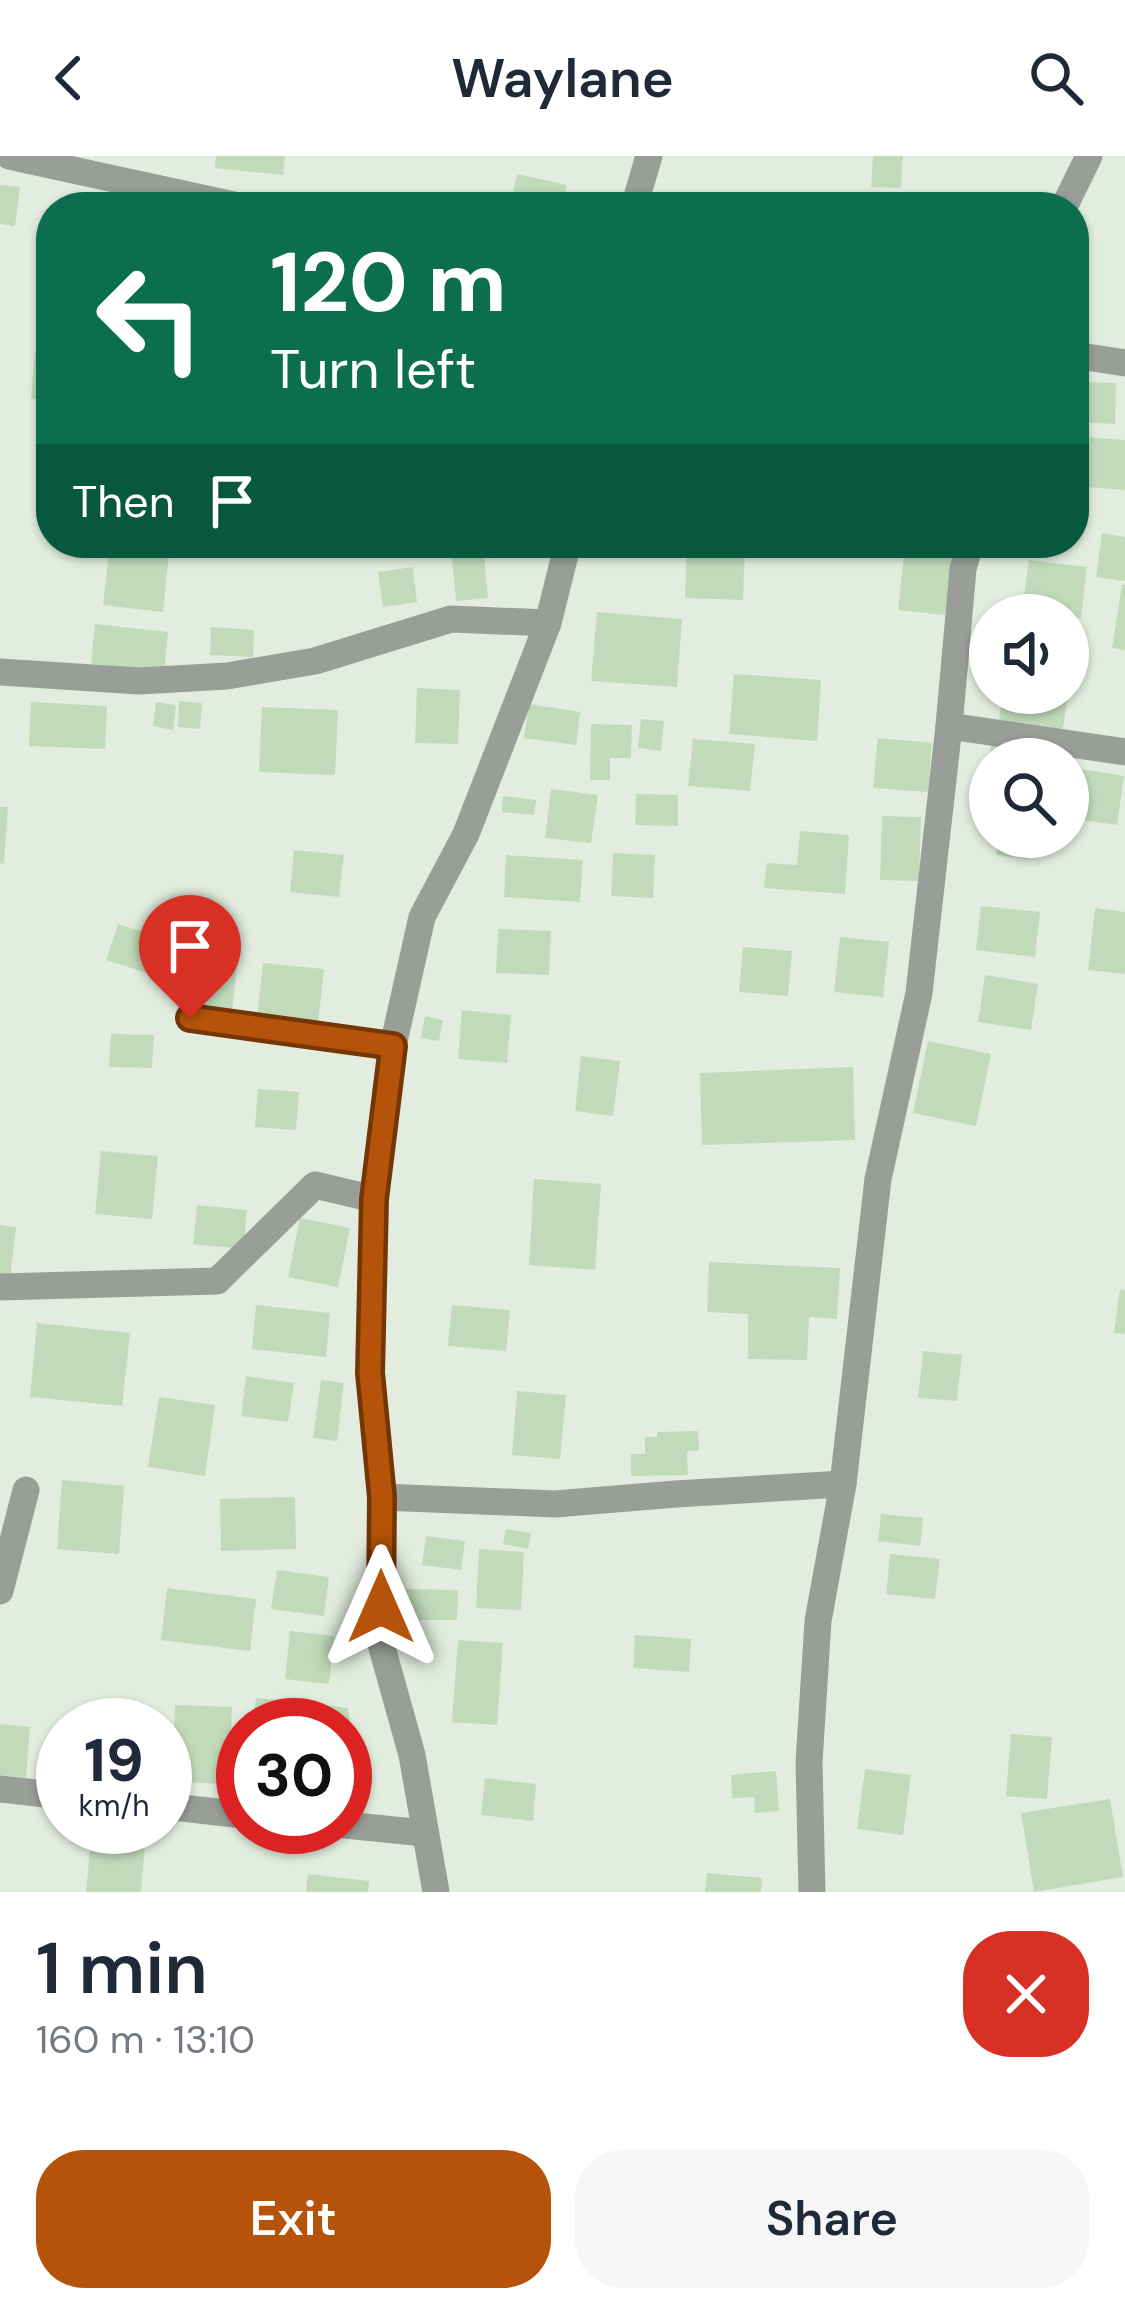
<!DOCTYPE html>
<meta charset="utf-8">
<style>
:root{--surface:#fff;--page:#f6f6f7;--text:#1f2937;--muted:#747a83;--accent:#b45309}
body{margin:0;font-family:"DM Sans",sans-serif;background:var(--page);color:var(--text);height:100vh;display:flex;flex-direction:column;font-size:45px;white-space:nowrap}
*{box-sizing:border-box;margin:0}
p{font-size:39px;color:var(--muted)}
.icon{flex:none;width:66px;height:66px;fill:none;stroke:currentColor;stroke-width:2;stroke-linecap:round;stroke-linejoin:round}
.map{position:relative;height:1736px;overflow:hidden}
.side{display:flex;flex-direction:column;background:var(--surface);flex:1}
.side>*{flex:none}
.guide{position:absolute;left:36px;top:36px;width:1053px;height:366px;border-radius:48px;box-shadow:0 3px 9px #0004;background:#0b6e4f;color:#fff;overflow:hidden}
.controls{position:absolute;left:969px;top:438px;display:grid;gap:24px}
.controls a{display:grid;place-items:center;width:120px;height:120px;border-radius:50%;background:var(--surface);box-shadow:0 3px 9px #0004;font-size:60px}
.speed{position:absolute;left:36px;top:1542px;display:flex;gap:24px;font-size:60px;font-weight:700;text-align:center}
.speed>*{display:grid;place-content:center;width:156px;height:156px;border-radius:50%;background:var(--surface);box-shadow:0 3px 9px #0004;line-height:1}
.speed small{font-size:30px;font-weight:400}
.speed .limit{border:18px solid #d22;background:#fff;color:#111}
.pin{position:absolute;display:grid;place-items:center;width:102px;height:102px;color:#fff;margin:-123px -51px;border-radius:50% 50% 50% 0;rotate:-45deg;box-shadow:0 0 12px #0007}
.pin .icon{rotate:45deg}
.me{position:absolute;width:132px;margin:-66px;rotate:0deg;stroke-linejoin:round;filter:drop-shadow(0 0 9px #0008)}
.turn{display:flex;align-items:center;gap:42px;height:252px;padding:0 36px;font-size:54px}
.turn .icon{width:156px;height:156px;stroke-width:2.5}
.turn b{display:block;font-size:84px;line-height:102px}
.then{display:flex;align-items:center;height:114px;padding:0 36px;background:#0003;gap:24px;font-size:45px}
.round{display:grid;place-items:center;flex:none;width:126px;height:126px;border-radius:48px;background:var(--page)}
.overview{display:flex;align-items:center;justify-content:space-between;height:204px;padding:0 36px}
h1{font-size:72px;font-weight:600;line-height:90px}
.primary-button{display:flex;gap:24px;margin-top:auto;padding:24px 36px}
.primary-button a{flex:1;height:138px;border-radius:48px;background:var(--accent);color:#fff;font-size:48px;font-weight:600;line-height:138px;text-align:center}
.primary-button a+a{background:var(--page);color:var(--text)}
header{display:flex;justify-content:space-between;align-items:center;height:156px;padding:0 36px;background:var(--surface);font-size:54px;font-weight:600}
.map>svg:first-child{display:block}
</style>
<header><svg class="icon" aria-label="back" viewBox="0 0 24 24"><path d="M15 5l-7 7 7 7"/></svg>Waylane<svg class="icon" aria-label="search" viewBox="0 0 24 24"><circle cx="10" cy="10" r="6"/><path d="M15 15l6 6"/></svg></header>
<div class="map">
<svg width="1125" height="1736" viewBox="0 0 1125 1736">
<rect width="100%" height="100%" fill="#e2eddf"/>
<g fill="#c1dbba">
<polygon points="216,0 285,0 283,19 215,12"/>
<polygon points="873,0 903,0 901,32 871,31"/>
<polygon points="517,18 567,29 562,51 510,51"/>
<polygon points="0,29 20,31 15,70 0,68"/>
<polygon points="35,196 51,198 51,245 31,243"/>
<polygon points="1074,226 1116,227 1115,268 1074,266"/>
<polygon points="1074,280 1125,284 1125,334 1074,330"/>
<polygon points="1102,377 1125,381 1125,425 1096,421"/>
<polygon points="110,387 170,387 163,456 103,449"/>
<polygon points="768,387 827,387 826,396 768,390"/>
<polygon points="1000,387 1055,387 1054,399 1000,396"/>
<polygon points="687,389 745,391 743,444 685,442"/>
<polygon points="905,390 952,395 945,459 898,454"/>
<polygon points="484,399 488,442 456,445 452,402"/>
<polygon points="1029,404 1087,411 1081,462 1022,455"/>
<polygon points="413,411 417,446 383,451 378,416"/>
<polygon points="1122,429 1125,429 1125,494 1112,492"/>
<polygon points="597,456 682,463 677,531 591,525"/>
<polygon points="95,468 168,476 164,516 91,508"/>
<polygon points="211,471 254,474 253,501 210,499"/>
<polygon points="734,518 821,524 817,585 729,578"/>
<polygon points="417,532 460,534 458,588 415,587"/>
<polygon points="1003,537 1068,537 1062,579 998,570"/>
<polygon points="179,545 202,547 200,573 178,571"/>
<polygon points="31,546 107,550 105,593 29,590"/>
<polygon points="156,546 176,549 173,574 153,570"/>
<polygon points="529,548 580,556 576,589 524,582"/>
<polygon points="262,551 338,554 335,619 259,616"/>
<polygon points="641,563 664,565 661,595 638,592"/>
<polygon points="591,568 632,569 631,602 610,602 610,624 590,624"/>
<polygon points="994,577 1042,589 1038,603 990,603 990,633 981,631"/>
<polygon points="878,582 932,587 928,636 873,632"/>
<polygon points="693,583 755,588 750,635 688,630"/>
<polygon points="1068,611 1124,620 1117,669 1068,662"/>
<polygon points="551,633 598,639 591,687 545,682"/>
<polygon points="636,638 678,639 678,670 635,669"/>
<polygon points="503,640 536,644 534,659 502,656"/>
<polygon points="0,651 8,651 4,708 0,707"/>
<polygon points="882,660 921,661 919,725 880,724"/>
<polygon points="800,675 849,679 845,738 764,732 767,707 797,709"/>
<polygon points="999,681 1030,681 1027,703 996,699"/>
<polygon points="294,694 344,699 339,741 290,736"/>
<polygon points="613,697 655,699 653,742 611,740"/>
<polygon points="506,699 583,704 580,746 504,741"/>
<polygon points="981,750 1040,756 1035,801 976,794"/>
<polygon points="1095,752 1125,756 1125,818 1088,814"/>
<polygon points="118,768 168,783 157,820 106,804"/>
<polygon points="498,773 551,775 549,819 496,817"/>
<polygon points="840,781 889,786 883,841 834,836"/>
<polygon points="192,785 239,790 232,854 185,849"/>
<polygon points="743,791 792,795 788,840 739,836"/>
<polygon points="263,807 324,813 318,869 257,862"/>
<polygon points="985,819 1038,828 1031,874 978,866"/>
<polygon points="462,854 511,859 507,907 458,903"/>
<polygon points="425,860 443,864 439,885 421,882"/>
<polygon points="111,878 154,879 152,912 109,911"/>
<polygon points="928,885 991,898 976,970 913,957"/>
<polygon points="581,900 620,905 613,960 575,955"/>
<polygon points="853,911 855,984 702,989 700,917"/>
<polygon points="258,933 299,936 296,974 255,971"/>
<polygon points="101,995 158,1000 152,1063 95,1058"/>
<polygon points="534,1023 601,1028 595,1114 529,1109"/>
<polygon points="197,1049 247,1054 243,1093 193,1088"/>
<polygon points="300,1062 350,1072 338,1131 288,1121"/>
<polygon points="0,1069 16,1071 10,1122 0,1120"/>
<polygon points="709,1106 840,1112 837,1163 809,1161 807,1204 748,1203 748,1158 707,1156"/>
<polygon points="1120,1133 1125,1134 1125,1178 1114,1177"/>
<polygon points="256,1149 330,1157 326,1201 252,1193"/>
<polygon points="452,1149 510,1154 506,1195 448,1190"/>
<polygon points="37,1167 130,1177 122,1250 30,1241"/>
<polygon points="923,1195 962,1199 957,1245 918,1242"/>
<polygon points="246,1220 294,1227 288,1266 241,1260"/>
<polygon points="321,1224 344,1227 337,1285 313,1282"/>
<polygon points="517,1235 566,1239 560,1303 512,1299"/>
<polygon points="159,1241 215,1249 205,1320 148,1311"/>
<polygon points="698,1275 699,1294 687,1295 688,1319 631,1320 631,1298 645,1298 645,1281 657,1281 657,1276"/>
<polygon points="62,1324 124,1330 119,1398 57,1393"/>
<polygon points="295,1341 296,1393 221,1395 220,1343"/>
<polygon points="881,1358 923,1362 920,1390 878,1385"/>
<polygon points="506,1373 531,1377 528,1393 503,1388"/>
<polygon points="426,1380 465,1385 461,1414 422,1409"/>
<polygon points="479,1393 524,1396 521,1454 476,1452"/>
<polygon points="890,1398 940,1403 935,1443 886,1438"/>
<polygon points="277,1414 329,1421 324,1460 271,1453"/>
<polygon points="167,1432 256,1443 250,1495 161,1484"/>
<polygon points="402,1433 458,1434 457,1464 402,1464"/>
<polygon points="290,1475 334,1480 329,1528 285,1523"/>
<polygon points="635,1479 691,1483 689,1516 633,1512"/>
<polygon points="458,1484 503,1487 497,1569 452,1566"/>
<polygon points="256,1542 348,1552 364,1663 345,1661 345,1569 253,1569"/>
<polygon points="175,1549 232,1551 229,1628 172,1626"/>
<polygon points="0,1568 30,1571 26,1622 0,1619"/>
<polygon points="1011,1578 1052,1581 1047,1643 1006,1640"/>
<polygon points="865,1613 911,1619 903,1679 857,1673"/>
<polygon points="776,1615 779,1655 755,1657 754,1641 732,1642 731,1619"/>
<polygon points="485,1622 536,1628 533,1665 481,1659"/>
<polygon points="1110,1643 1123,1721 1034,1736 1021,1657"/>
<polygon points="91,1683 145,1688 141,1736 86,1736"/>
<polygon points="707,1717 762,1722 761,1736 705,1736"/>
<polygon points="308,1718 369,1725 368,1736 306,1736"/>
</g>
<g fill="none" stroke-linecap="round" stroke-linejoin="round">
<g stroke="#9a9e98" stroke-width="27">
<polyline points="9,0 243,51"/>
<polyline points="634,51 649,0"/>
<polyline points="1064,51 1089,0"/>
<polyline points="1074,199 1125,207"/>
<polyline points="0,516 139,525 227,520 315,505 451,463 548,467"/>
<polyline points="949,570 1125,596"/>
<polyline points="190,862 393,890"/>
<polyline points="0,1131 217,1125 315,1029 374,1043"/>
<polyline points="382,1341 555,1348 676,1338 843,1328"/>
<polyline points="0,1435 26,1334"/>
<polyline points="0,1633 63,1640"/>
<polyline points="165,1650 243,1659"/>
<polyline points="345,1669 424,1677"/>
<polyline points="436,1736 412,1599 381,1488 382,1341 370,1217 374,1043 393,890 422,761 466,678 548,467 568,387"/>
<polyline points="812,1736 809,1606 818,1465 843,1328 878,1023 919,837 949,570 963,413 970,387"/>
</g>
</g>
<g fill="none" stroke-linecap="round" stroke-linejoin="round">
<defs>
<polyline id="route" points="190,862 393,890 374,1043 370,1217 382,1341 381,1451"/>
</defs>
<use href="#route" stroke="#753606" stroke-width="30"/>
<use href="#route" stroke="#b45309" stroke-width="21"/>
</g>
</svg>
<div class="controls">
<a><svg class="icon" aria-label="sound" viewBox="0 0 24 24"><path d="M4 9h4l5-4v14l-5-4H4zM17 9q2 3 0 6"/></svg></a>
<a><svg class="icon" aria-label="search" viewBox="0 0 24 24"><circle cx="10" cy="10" r="6"/><path d="M15 15l6 6"/></svg></a>
</div>
<div class="speed"><div>19<small>km/h</small></div><div class="limit">30</div></div>
<div class="pin" style="left:190px;top:862px;background:#d93025"><svg class="icon" aria-label="arrive" viewBox="0 0 24 24"><path d="M6 21V4h12l-3 4 3 4H6"/></svg></div>
<svg class="me" style="left:381px;top:1451px" viewBox="-20 -20 40 40"><path d="M0-17L14 15 0 8-14 15z" fill="#b45309" stroke="#fff" stroke-width="4"/></svg>
<div class="guide">
<div class="turn"><svg class="icon" aria-label="left" viewBox="0 0 24 24"><path d="M17 20v-9H6M10 6l-5 5 5 5"/></svg><div><b>120 m</b>Turn left</div></div>
<div class="then">Then<svg class="icon" aria-label="arrive" viewBox="0 0 24 24"><path d="M6 21V4h12l-3 4 3 4H6"/></svg></div>
</div>
</div>
<section class="side">
<div class="overview"><div><h1>1 min</h1><p>160 m · 13:10</p></div><a class="round" style="background:#d93025;color:#fff"><svg class="icon" aria-label="close" viewBox="0 0 24 24"><path d="M6 6l12 12M18 6L6 18"/></svg></a></div>
<div class="primary-button"><a>Exit</a><a>Share</a></div>
</section>
